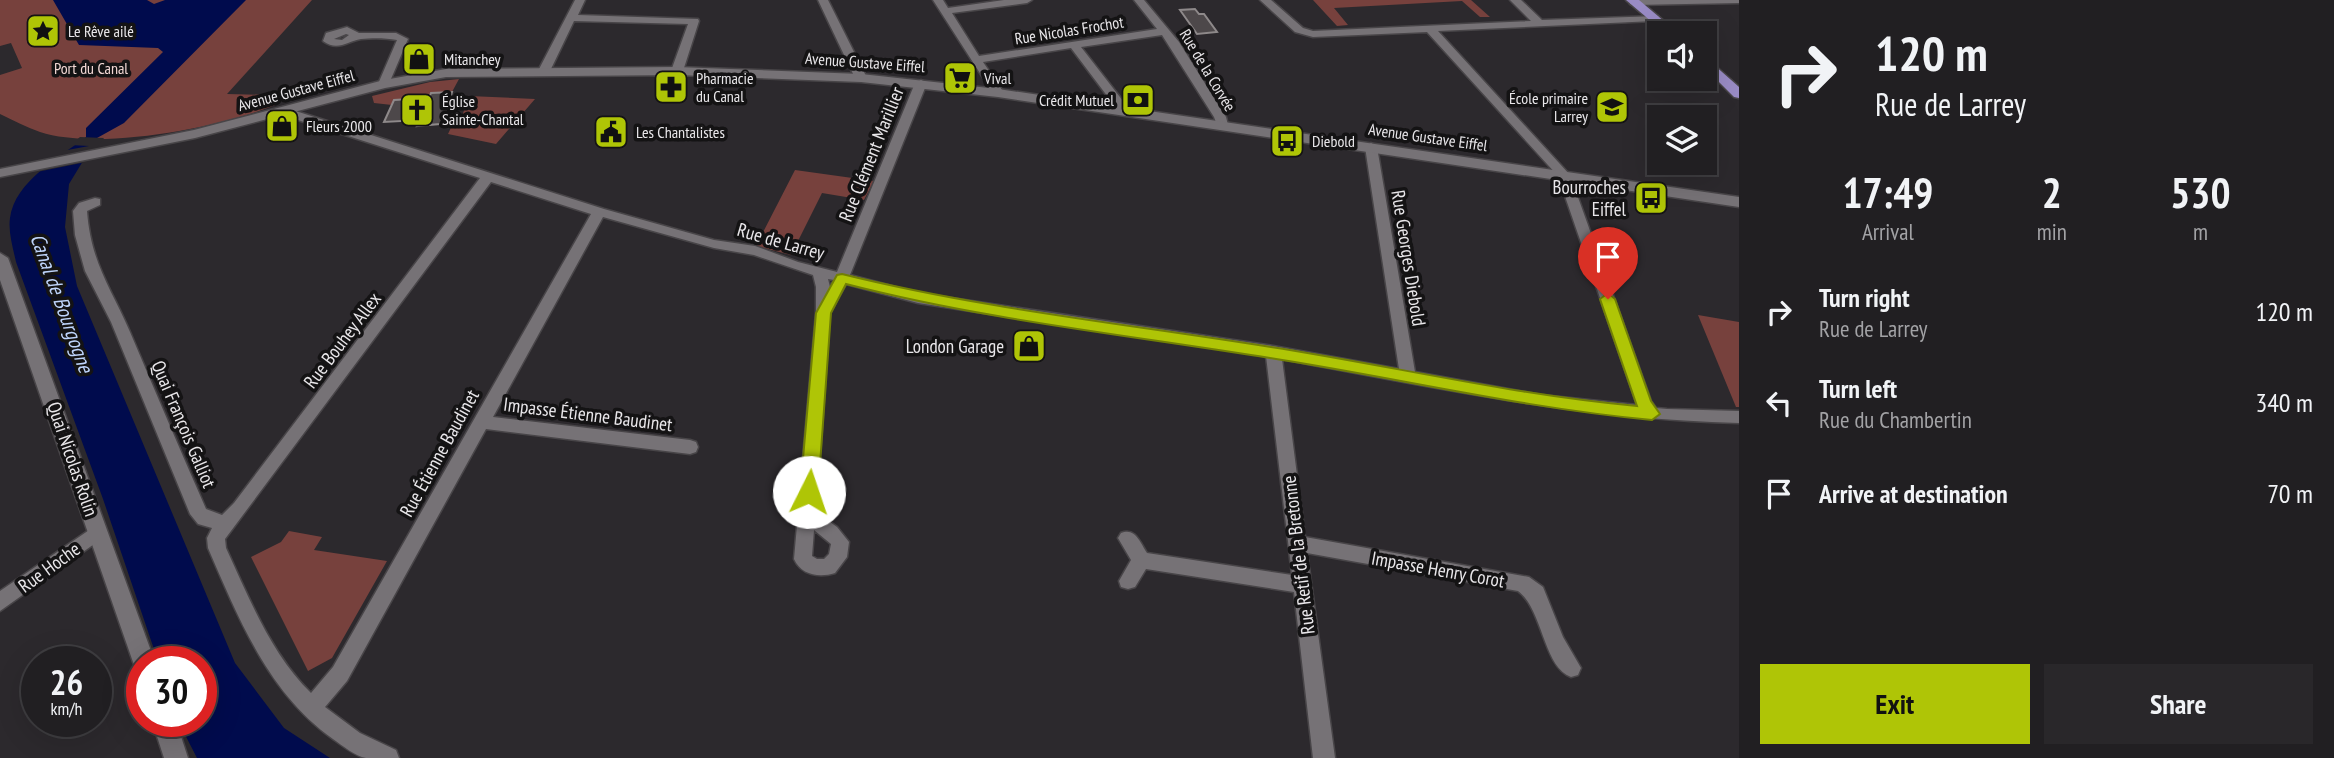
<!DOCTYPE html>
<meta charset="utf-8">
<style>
:root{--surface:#211f22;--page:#29272a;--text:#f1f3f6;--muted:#a2a2a5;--line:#3e3d40;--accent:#afc506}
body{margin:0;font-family:"PT Sans Narrow",sans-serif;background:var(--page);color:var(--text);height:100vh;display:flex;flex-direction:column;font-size:26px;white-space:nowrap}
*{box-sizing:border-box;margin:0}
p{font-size:23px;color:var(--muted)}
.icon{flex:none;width:38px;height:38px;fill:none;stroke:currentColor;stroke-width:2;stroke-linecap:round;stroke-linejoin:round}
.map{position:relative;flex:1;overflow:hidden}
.side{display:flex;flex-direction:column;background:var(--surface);width:595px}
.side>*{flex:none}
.banner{background:#211f22;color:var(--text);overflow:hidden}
.controls{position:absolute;left:1647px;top:21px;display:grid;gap:14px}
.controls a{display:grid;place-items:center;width:70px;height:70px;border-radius:0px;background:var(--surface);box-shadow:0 7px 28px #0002,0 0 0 2px var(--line);font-size:35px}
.speed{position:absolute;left:21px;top:646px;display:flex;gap:14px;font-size:35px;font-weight:700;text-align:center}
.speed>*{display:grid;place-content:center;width:91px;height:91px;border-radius:50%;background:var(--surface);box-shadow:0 7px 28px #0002,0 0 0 2px var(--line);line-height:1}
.speed small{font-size:18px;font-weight:400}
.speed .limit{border:10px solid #d22;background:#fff;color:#111}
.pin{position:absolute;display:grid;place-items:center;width:60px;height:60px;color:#fff;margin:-72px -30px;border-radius:50% 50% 50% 0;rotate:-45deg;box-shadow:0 0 7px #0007}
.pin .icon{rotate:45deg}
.me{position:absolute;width:77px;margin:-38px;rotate:4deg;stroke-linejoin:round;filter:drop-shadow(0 0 5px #0008)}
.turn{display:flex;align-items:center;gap:24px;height:147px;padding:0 21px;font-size:32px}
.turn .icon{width:91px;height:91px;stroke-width:2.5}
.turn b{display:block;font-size:49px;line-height:60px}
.eta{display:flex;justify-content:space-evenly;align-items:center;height:119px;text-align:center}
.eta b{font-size:42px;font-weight:600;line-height:49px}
.button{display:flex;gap:14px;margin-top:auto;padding:14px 21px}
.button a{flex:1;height:80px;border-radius:0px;background:var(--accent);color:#111;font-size:28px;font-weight:600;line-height:80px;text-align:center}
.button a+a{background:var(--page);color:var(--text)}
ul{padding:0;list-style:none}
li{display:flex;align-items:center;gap:21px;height:91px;padding:0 21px}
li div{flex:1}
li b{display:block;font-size:26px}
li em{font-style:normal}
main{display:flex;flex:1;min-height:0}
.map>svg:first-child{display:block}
</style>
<main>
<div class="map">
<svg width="1739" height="758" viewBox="0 0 1739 758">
<rect width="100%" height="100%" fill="#2c292d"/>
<g fill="#77413d">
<path d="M0 0H312L227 94 273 95 269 101 275 105C219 128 98 151 40 132 26 127 13 120 0 114V75L22 68 11 43 0 46Z"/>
<polygon points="1313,0 1471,0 1490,17 1480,17 1462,1 1334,8 1348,25 1337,26"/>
<polygon points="459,79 452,92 431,93 429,98 392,105 374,103 372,96 430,82"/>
<polygon points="469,96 535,99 496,144 448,134 455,119 461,119"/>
<polygon points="795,170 874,181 864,200 822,193 791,255 756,246"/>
<polygon points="1698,315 1739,322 1739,407 1736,407"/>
<polygon points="289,531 322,537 314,550 387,561 332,658 308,671 251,557 281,542"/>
</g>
<path fill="#000b4d" d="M53 0H147L154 4 165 0H246L124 123 97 138 69 184 65 227 77 286 235 663 284 728 330 758H197L178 721H201V662L158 661 103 499 16 262C13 248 8 232 10 218 15 181 59 158 86 137V128L163 52 158 48 79 45Z"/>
<polygon fill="#2c292d" points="80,137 104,138 86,162 37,172 62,151 89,146 70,145"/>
<g fill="#4d484a" stroke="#8e898a" stroke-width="2">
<polygon points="1195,9 1199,14 1204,14 1217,32 1197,34 1180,10"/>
<polygon points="452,92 445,119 440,124 417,126 420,120 384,122 394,100 429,98 431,93"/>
</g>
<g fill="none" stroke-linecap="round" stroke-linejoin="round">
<defs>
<g id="street">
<polygon points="575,0 585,0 578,15 698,19 699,21 683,71 677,74 671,71 688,24 574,21 550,71 540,73 538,71"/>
<polygon points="818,0 828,0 867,78 865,80 855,78"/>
<polygon points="933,0 943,0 948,8 1004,0 1032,0 1027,3 952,13 979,56 1157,29 1134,0 1144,0 1179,42 1226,117 1228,125 1226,128 1218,128 1214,117 1162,35 1081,47 1123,101 1121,112 1113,112 1111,101 1071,48 983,62 1004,93 994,95"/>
<path d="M1260 0H1271L1303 28 1313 31 1531 21 1510 0H1521L1542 20 1658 16 1659 18 1654 21 1438 31 1570 175 1651 401 1656 408 1667 409 1739 411V423C1582 419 1435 388 1282 359L1305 537 1529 577 1543 587 1563 637 1581 668 1578 675 1571 677C1543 667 1543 609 1518 591L1307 553 1335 758H1313L1294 592 1146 569 1135 587 1128 589 1121 587 1119 581 1131 560 1118 538 1121 533C1135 527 1140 542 1147 553L1292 575 1266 356 918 303 846 284 830 313 816 512 837 527 849 542 847 557 835 573C819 578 801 575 794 559L816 313V287L813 275 754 255 714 248 603 217 493 417 690 440 696 442 698 447 696 452 690 454 486 429 347 681 325 707 360 733 396 750 399 758C389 758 376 758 366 758 355 756 343 746 333 739 268 693 239 619 208 548L207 538 212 528 198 524 190 514 111 322 85 271 75 235 73 211 79 203 95 198 100 199V205L87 211C91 263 110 286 130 332 155 391 180 450 206 509L222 515 234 503 480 178 279 114 277 111 283 107 604 209 714 240 755 246 798 262 837 272 915 83 921 80 927 83 850 275 918 293 1273 346 1399 369 1365 147 1371 143 1377 147 1415 372 1541 395 1637 405 1558 176 1427 32 1313 37 1295 32ZM491 182 591 214 333 667 311 693C271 654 249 598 226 548L225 539ZM828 279 834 280 830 287ZM814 530 831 544 829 554 824 559H817L812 556Z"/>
<polygon points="1630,0 1739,0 1739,3 1634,5 1630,4"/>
<path d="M347 27 359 33H396L408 39 388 86 378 84 397 40C386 38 372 38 361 39 347 41 338 52 323 41L326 33ZM346 34 349 35 342 40 334 39Z"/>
<polygon points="98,524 104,527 107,532 104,537 0,611 0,591"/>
</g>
<g id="secondary">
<polygon points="677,67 861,74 998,89 1739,197 1739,207 998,97 861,82 677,75 446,77 385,88 195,138 0,177 0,169 194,130 384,80 446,69"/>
<polygon points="0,253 8,258 155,662 142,662 142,672 136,669 133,662 0,280"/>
<polygon points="152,721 176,721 188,758 164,758"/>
</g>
<g id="primary">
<polygon points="1626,0 1639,0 1678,33 1665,33"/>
<polygon points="1704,56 1739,87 1739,98 1734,97 1704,67"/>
</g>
</defs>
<use href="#street" stroke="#484548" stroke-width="3"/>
<use href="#secondary" stroke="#484548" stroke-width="3"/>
<use href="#primary" stroke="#484548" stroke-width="3"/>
<use href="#street" fill="#767276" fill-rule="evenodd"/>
<use href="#secondary" fill="#767276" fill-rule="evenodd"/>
<use href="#primary" fill="#998bc5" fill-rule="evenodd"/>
</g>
<path fill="#afc506" stroke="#728004" stroke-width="2" d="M842 274C983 309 1128 324 1271 347 1393 366 1514 395 1637 406L1600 299 1608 293 1615 299 1651 401 1660 414 1652 420C1523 408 1398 378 1270 358 1129 335 985 320 846 284L831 313 818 492 815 497 809 499 803 497 800 492 816 313 837 275Z"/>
<defs>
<symbol id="sight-square" viewBox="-11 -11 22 22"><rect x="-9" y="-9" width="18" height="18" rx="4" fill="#afc506" stroke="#141314"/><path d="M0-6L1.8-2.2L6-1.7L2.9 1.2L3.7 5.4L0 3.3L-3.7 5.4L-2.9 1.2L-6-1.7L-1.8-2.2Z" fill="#111"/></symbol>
<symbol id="shop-square" viewBox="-11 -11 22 22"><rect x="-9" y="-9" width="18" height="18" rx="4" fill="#afc506" stroke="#141314"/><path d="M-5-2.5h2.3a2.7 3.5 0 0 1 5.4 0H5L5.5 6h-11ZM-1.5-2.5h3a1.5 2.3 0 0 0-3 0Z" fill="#111"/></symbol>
<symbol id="supermarket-square" viewBox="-11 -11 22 22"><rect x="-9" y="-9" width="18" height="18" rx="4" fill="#afc506" stroke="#141314"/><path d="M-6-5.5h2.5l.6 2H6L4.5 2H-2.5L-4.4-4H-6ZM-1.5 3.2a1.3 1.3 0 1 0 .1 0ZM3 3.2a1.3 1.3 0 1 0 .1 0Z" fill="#111"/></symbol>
<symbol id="pharmacy-square" viewBox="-11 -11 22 22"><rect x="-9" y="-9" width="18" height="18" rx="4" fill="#afc506" stroke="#141314"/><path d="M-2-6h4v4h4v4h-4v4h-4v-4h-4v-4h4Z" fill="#111"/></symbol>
<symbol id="bank-square" viewBox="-11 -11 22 22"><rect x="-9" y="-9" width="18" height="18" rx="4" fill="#afc506" stroke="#141314"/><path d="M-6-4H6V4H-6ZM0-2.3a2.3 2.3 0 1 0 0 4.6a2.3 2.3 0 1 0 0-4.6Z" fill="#111"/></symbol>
<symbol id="school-square" viewBox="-11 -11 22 22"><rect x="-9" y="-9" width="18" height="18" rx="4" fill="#afc506" stroke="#141314"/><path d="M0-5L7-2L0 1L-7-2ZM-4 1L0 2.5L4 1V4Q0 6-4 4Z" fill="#111"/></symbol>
<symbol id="church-square" viewBox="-11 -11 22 22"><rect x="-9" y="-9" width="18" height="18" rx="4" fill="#afc506" stroke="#141314"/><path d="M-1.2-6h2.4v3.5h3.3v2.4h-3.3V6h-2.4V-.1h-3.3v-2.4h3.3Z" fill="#111"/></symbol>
<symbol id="civic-square" viewBox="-11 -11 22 22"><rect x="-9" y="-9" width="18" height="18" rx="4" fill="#afc506" stroke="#141314"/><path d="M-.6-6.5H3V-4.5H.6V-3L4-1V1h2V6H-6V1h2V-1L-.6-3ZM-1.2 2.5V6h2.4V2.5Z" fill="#111"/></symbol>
<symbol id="bus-square" viewBox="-11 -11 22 22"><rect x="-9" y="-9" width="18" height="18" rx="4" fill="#afc506" stroke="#141314"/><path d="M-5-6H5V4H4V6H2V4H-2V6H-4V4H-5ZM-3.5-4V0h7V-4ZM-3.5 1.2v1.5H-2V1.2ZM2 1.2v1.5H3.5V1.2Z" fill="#111"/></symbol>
</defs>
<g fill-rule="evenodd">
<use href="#sight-square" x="24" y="12" width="38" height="38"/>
<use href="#shop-square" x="400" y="40" width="38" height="38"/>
<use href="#supermarket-square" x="941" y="59" width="38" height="38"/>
<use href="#pharmacy-square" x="652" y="68" width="38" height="38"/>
<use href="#bank-square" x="1119" y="81" width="38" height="38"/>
<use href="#school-square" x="1593" y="88" width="38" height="38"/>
<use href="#church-square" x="398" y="91" width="38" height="38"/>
<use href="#shop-square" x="263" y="107" width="38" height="38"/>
<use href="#civic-square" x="592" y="113" width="38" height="38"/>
<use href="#bus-square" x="1268" y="122" width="38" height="38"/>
<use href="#bus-square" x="1632" y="179" width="38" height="38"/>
<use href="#shop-square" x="1010" y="327" width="38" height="38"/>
</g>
<g text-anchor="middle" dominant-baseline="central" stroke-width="7" stroke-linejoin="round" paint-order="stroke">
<g font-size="16" fill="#e9e7ea" stroke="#141314">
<text transform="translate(1069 30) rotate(-9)">Rue Nicolas Frochot</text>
<text transform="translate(865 62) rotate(4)">Avenue Gustave Eiffel</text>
<text transform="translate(1208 70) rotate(59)">Rue de la Corvée</text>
<text transform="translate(296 90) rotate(-15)">Avenue Gustave Eiffel</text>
<text transform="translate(1428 137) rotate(8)">Avenue Gustave Eiffel</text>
</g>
<g font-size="16" fill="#e9e7ea" stroke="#141314" text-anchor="start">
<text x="68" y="31">Le Rêve ailé</text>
<text x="444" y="59">Mitanchey</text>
<text x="696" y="78">Pharmacie<tspan x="696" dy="18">du Canal</tspan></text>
<text x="984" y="78">Vival</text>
<text x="1588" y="98" text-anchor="end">École primaire<tspan x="1588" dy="18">Larrey</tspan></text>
<text x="1114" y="100" text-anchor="end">Crédit Mutuel</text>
<text x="442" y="101">Église<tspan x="442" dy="18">Sainte-Chantal</tspan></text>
<text x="306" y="126">Fleurs 2000</text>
<text x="636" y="132">Les Chantalistes</text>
<text x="1312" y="141">Diebold</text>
</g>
<g font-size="16" fill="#f3d8d5" stroke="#141314">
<text x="91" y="68">Port du Canal</text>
</g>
<g font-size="19" fill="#e9e7ea" stroke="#141314">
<text transform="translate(871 154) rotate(-68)">Rue Clément Marillier</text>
<text transform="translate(781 241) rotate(16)">Rue de Larrey</text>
<text transform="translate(1409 258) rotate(81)">Rue Georges Diebold</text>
<text transform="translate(342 340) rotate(-53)">Rue Bouhey Allex</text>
<text transform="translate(588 414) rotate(7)">Impasse Étienne Baudinet</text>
<text transform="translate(184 424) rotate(67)">Quai François Galliot</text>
<text transform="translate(439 453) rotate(-61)">Rue Étienne Baudinet</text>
<text transform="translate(73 459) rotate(71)">Quai Nicolas Rolin</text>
<text transform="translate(1298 555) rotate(-97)">Rue Retif de la Bretonne</text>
<text transform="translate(49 567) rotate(-36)">Rue Hoche</text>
<text transform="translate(1438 569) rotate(10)">Impasse Henry Corot</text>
</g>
<g font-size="19" fill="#e9e7ea" stroke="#141314" text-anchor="end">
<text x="1626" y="187">Bourroches<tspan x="1626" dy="22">Eiffel</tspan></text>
<text x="1004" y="346">London Garage</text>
</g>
<g font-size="21" font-style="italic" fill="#bed4fb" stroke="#141314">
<text transform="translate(62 303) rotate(70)">Canal de Bourgogne</text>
</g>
</g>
</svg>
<div class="controls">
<a><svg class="icon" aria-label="sound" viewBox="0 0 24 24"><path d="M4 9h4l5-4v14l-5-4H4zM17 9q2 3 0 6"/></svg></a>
<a><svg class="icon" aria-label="layers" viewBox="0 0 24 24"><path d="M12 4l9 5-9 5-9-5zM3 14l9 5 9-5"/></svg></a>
</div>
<div class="speed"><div>26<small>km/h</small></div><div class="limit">30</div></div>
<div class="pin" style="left:1608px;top:299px;background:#d93025"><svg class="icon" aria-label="arrive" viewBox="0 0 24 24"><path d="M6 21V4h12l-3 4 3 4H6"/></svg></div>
<svg class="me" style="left:809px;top:492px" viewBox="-20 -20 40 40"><circle r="19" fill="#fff"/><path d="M0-13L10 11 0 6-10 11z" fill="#afc506"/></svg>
</div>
<section class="side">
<div class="banner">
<div class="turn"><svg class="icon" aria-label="right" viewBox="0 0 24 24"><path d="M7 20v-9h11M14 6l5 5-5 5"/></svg><div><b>120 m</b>Rue de Larrey</div></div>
</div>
<div class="eta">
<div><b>17:49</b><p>Arrival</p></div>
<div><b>2</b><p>min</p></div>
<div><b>530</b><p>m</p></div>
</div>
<ul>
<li><svg class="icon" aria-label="right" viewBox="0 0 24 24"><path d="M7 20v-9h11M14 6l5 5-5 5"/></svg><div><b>Turn right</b><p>Rue de Larrey</p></div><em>120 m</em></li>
<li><svg class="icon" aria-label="left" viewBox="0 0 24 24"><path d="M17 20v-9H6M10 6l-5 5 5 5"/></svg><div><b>Turn left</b><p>Rue du Chambertin</p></div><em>340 m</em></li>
<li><svg class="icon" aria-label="arrive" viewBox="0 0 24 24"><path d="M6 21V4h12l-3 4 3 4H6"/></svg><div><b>Arrive at destination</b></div><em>70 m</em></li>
</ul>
<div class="button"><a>Exit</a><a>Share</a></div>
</section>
</main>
